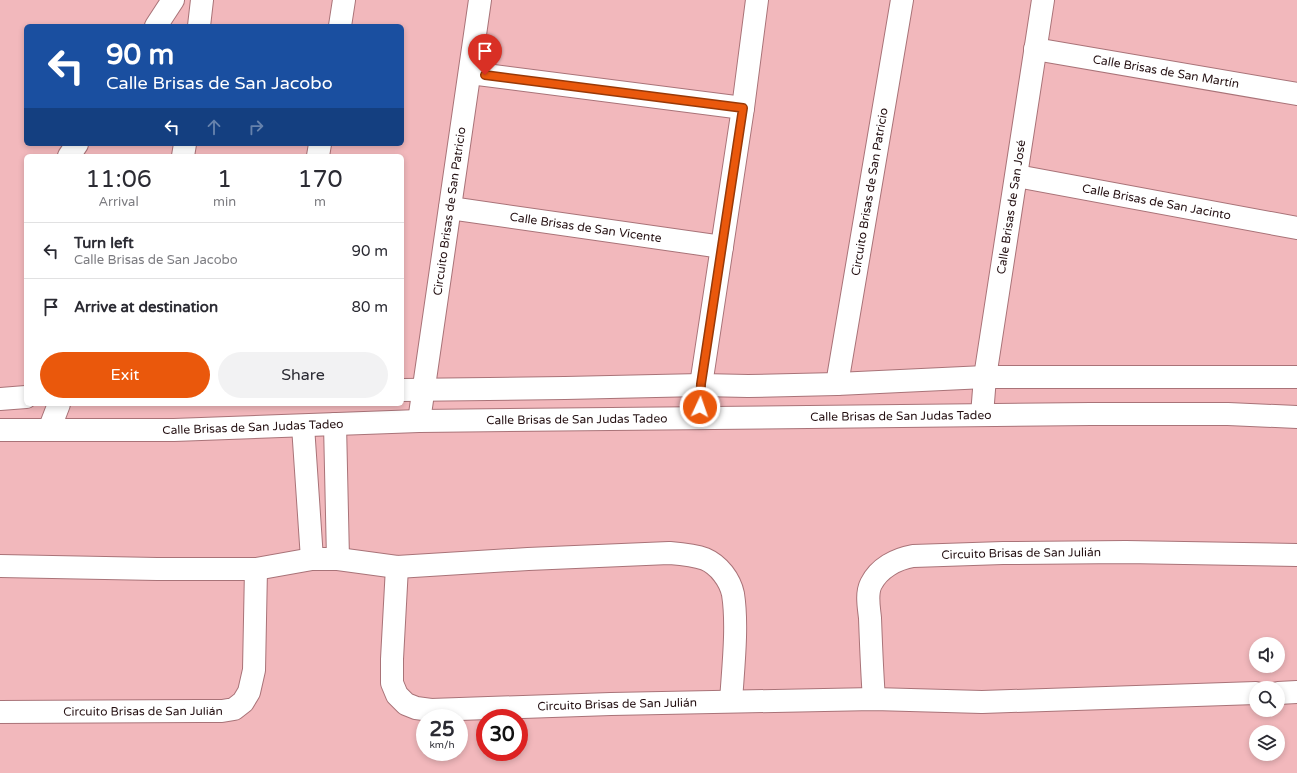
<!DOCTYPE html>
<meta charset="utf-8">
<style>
:root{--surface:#fff;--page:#f2f2f3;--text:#2b2b33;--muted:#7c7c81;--line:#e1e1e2;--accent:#ea580c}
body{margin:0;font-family:"Varela Round",sans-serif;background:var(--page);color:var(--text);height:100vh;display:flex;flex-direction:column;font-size:15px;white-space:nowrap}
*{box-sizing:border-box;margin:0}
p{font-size:13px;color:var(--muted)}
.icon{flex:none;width:22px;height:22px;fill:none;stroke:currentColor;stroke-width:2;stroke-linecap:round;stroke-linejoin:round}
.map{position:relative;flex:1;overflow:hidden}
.details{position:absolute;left:24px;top:154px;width:380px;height:252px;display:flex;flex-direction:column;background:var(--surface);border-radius:6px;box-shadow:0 2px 6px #0003}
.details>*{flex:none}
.guide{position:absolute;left:24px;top:24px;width:380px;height:122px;border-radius:6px;box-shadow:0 2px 6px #0003;background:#1a4fa0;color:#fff;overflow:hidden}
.fabs{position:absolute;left:1249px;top:637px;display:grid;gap:8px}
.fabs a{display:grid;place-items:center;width:36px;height:36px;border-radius:50%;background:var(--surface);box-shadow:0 2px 6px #0003;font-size:20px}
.speed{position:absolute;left:416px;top:709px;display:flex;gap:8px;font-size:20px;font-weight:700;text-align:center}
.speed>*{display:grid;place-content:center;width:52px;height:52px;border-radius:50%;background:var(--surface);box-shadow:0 2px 6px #0003;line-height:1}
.speed small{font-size:10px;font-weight:400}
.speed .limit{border:6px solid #d22;background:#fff;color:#111}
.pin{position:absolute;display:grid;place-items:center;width:34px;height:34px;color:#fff;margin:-41px -17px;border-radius:50% 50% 50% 0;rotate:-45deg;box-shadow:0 0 4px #0007}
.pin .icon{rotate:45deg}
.me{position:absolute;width:44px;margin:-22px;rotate:3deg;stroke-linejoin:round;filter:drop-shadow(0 0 3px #0008)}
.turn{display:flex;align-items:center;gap:14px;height:84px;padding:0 16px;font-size:18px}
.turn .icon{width:52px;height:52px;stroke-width:2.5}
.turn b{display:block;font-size:28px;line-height:34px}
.lanes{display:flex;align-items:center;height:38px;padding:0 16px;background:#0003;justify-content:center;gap:20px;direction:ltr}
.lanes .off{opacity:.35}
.eta{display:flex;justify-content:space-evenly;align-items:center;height:68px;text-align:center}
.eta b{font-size:24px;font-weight:600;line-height:28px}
.cta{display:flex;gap:8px;margin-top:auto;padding:8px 16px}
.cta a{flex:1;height:46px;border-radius:24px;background:var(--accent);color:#fff;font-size:16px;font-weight:600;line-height:46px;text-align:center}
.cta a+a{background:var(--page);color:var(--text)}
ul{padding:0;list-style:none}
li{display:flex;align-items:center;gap:12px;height:56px;padding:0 16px;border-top:1px solid var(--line)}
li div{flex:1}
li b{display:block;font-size:15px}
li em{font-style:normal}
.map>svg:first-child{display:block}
</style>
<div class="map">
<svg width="1297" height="773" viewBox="0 0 1297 773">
<rect width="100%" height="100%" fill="#f2b8bc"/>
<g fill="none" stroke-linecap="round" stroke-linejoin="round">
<defs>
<g id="minor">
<polyline points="156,26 173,0"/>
<polyline points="199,26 202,0"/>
<polyline points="340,26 344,0"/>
<path id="s1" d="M1035 49 1297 94"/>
<polyline points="470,73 743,108"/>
<polyline points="69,156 77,144"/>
<polyline points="183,156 185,144"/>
<polyline points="318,156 320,144"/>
<path id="s2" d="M1017 176 1297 228"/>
<path id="s3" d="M450 208 722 247"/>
<path id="s4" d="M837 384 902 0"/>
<path id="s5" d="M982 415 985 377 1043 0"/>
<polyline points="699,418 701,385 743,108 757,0"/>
<path id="s6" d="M419 421 480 0"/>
<polyline points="335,424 338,559"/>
<polyline points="303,426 312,559"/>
<path d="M0 566 157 569H256L312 559H338L397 567 528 559 669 553C681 554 694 555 705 559 719 565 730 580 733 594 738 626 733 669 731 701"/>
<path id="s7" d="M397 567 392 659V683L397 695 406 704 416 708 431 710 611 704 874 699 982 702 1256 693"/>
<polyline points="1278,693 1297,692"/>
<path id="s8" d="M874 699C872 672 871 645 870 618 869 608 866 594 871 584 879 568 896 559 913 556L1003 553 1126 552 1297 555"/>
<path id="s9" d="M0 712 199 711H222L234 709 243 702 249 692 254 670 256 569"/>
</g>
<g id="tertiary">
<polyline points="402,390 565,388 701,385 748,386 837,384 985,377 1297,377"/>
<polyline points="0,399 26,397"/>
<path id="s10" d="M0 430H174L419 421 1091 414H1228L1297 417"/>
<polyline points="49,430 59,404"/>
</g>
</defs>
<use href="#minor" stroke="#a97378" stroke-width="24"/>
<use href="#tertiary" stroke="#a97378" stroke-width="24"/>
<use href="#minor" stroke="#fff" stroke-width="22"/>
<use href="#tertiary" stroke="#fff" stroke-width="22"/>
</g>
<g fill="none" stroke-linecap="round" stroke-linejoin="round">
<defs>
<polyline id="route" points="485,75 743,108 701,384 700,407"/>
</defs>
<use href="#route" stroke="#983908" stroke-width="10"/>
<use href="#route" stroke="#ea580c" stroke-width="7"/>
</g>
<g text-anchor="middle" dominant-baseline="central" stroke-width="3.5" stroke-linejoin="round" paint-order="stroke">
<g font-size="12" fill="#241012" stroke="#f7c8cc">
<text stroke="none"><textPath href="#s1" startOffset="133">Calle Brisas de San Martín</textPath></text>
<text stroke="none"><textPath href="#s4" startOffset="195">Circuito Brisas de San Patricio</textPath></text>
<text stroke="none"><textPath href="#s2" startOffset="142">Calle Brisas de San Jacinto</textPath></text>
<text stroke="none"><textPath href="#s5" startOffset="210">Calle Brisas de San José</textPath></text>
<text stroke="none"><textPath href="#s6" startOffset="212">Circuito Brisas de San Patricio</textPath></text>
<text stroke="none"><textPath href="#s3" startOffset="137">Calle Brisas de San Vicente</textPath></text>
<text stroke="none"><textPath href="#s10" startOffset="901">Calle Brisas de San Judas Tadeo</textPath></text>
<text stroke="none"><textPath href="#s10" startOffset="577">Calle Brisas de San Judas Tadeo</textPath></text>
<text stroke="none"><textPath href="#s10" startOffset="253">Calle Brisas de San Judas Tadeo</textPath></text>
<text stroke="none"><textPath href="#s8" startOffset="276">Circuito Brisas de San Julián</textPath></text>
<text stroke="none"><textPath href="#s7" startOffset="354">Circuito Brisas de San Julián</textPath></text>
<text stroke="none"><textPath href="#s9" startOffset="143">Circuito Brisas de San Julián</textPath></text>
</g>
</g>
</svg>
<div class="fabs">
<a><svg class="icon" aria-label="sound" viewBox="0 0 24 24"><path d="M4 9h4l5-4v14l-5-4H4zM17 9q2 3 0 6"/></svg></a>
<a><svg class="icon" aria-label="search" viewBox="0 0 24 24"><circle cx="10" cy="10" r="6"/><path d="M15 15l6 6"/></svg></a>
<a><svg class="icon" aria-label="layers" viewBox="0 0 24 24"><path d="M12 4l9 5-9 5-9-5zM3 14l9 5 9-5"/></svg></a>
</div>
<div class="speed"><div>25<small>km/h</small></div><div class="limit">30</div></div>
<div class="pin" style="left:485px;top:75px;background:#d93025"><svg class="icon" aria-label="arrive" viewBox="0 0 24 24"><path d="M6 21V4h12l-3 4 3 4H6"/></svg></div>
<svg class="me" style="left:700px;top:407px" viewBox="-20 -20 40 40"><circle r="17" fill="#ea580c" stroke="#fff" stroke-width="3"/><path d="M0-11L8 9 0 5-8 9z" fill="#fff"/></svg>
<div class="guide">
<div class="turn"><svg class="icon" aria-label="left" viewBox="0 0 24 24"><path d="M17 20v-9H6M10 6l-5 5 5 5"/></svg><div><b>90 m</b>Calle Brisas de San Jacobo</div></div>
<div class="lanes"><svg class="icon" aria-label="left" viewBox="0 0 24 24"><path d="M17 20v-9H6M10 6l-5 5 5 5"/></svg><svg class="icon off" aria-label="ahead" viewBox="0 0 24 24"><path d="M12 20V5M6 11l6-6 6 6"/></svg><svg class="icon off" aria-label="right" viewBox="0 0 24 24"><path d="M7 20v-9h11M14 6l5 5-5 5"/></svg></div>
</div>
<section class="details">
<div class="eta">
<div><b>11:06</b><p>Arrival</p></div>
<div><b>1</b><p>min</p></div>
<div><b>170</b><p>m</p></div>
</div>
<ul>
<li><svg class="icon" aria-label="left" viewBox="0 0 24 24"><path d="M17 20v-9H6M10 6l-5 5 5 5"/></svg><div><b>Turn left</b><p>Calle Brisas de San Jacobo</p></div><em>90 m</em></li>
<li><svg class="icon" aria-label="arrive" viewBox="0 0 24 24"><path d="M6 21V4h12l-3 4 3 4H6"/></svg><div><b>Arrive at destination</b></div><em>80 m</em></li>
</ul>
<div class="cta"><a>Exit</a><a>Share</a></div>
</section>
</div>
